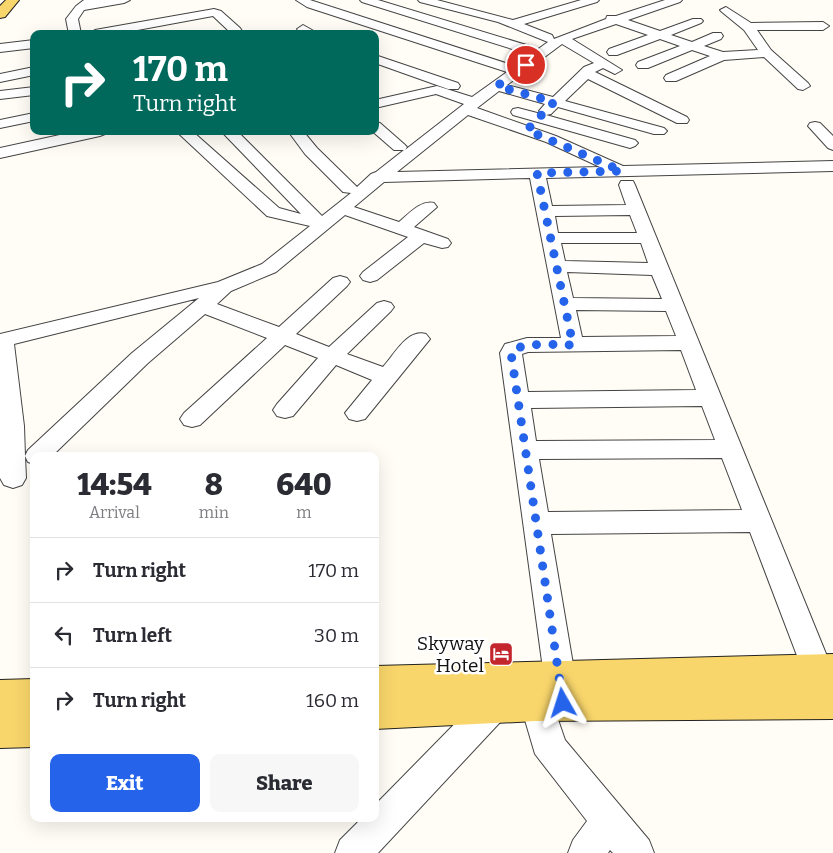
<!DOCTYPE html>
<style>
:root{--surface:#fff;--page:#f7f7f7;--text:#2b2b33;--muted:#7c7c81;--line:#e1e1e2;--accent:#2563eb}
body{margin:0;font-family:Bitter,serif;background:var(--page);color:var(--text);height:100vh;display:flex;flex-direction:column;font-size:19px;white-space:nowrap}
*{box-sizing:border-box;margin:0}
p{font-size:16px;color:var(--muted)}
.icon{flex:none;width:28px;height:28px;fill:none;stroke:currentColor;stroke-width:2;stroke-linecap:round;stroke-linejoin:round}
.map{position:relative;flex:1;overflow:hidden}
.side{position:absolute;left:30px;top:452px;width:349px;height:370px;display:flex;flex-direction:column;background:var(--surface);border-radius:10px;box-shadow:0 5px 20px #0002}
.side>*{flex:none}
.guide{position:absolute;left:30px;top:30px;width:349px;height:105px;border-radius:10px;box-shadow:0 5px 20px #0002;background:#00695c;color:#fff;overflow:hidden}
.pin{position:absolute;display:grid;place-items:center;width:42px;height:42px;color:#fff;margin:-21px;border:2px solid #fff;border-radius:50%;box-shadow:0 1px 5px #0007}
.me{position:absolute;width:55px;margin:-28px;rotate:354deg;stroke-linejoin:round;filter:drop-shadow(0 0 4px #0008)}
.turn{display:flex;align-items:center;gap:18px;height:105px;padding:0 20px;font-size:22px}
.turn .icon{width:65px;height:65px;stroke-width:2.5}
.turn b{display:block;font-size:35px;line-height:42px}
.eta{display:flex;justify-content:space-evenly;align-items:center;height:85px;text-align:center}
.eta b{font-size:30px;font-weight:800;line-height:35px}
.cta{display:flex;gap:10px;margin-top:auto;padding:10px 20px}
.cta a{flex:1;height:58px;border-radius:10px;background:var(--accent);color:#fff;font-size:20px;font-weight:800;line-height:58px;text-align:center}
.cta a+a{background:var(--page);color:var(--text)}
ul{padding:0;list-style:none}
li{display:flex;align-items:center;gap:15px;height:65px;padding:0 20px;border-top:1px solid var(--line)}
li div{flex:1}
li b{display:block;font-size:19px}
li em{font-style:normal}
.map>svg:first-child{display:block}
</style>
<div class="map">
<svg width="833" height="853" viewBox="0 0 833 853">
<rect width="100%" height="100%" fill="#fffdf5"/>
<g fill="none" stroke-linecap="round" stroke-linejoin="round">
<defs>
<g id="minor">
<polygon points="84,0 130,0 124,3 84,10 78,19 81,34 69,34 66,19 76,6"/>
<path d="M296 0H310L515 66 533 53H525L362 2 360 0H378L533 47 535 50 534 52 548 42 498 22 420 2 418 0H437L513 20 581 0H599L597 2 524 24 552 35 554 39 606 19 607 16H616L665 0H682L680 2 628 20 660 31 693 19H701L703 21 701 23 671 35 692 42 713 33H721L723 36 721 39 704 46 723 52 758 50 744 30 722 12 720 10 726 7 751 23 823 22 829 26 823 30H757L771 50 808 83 810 86 803 90 798 89 764 57 724 60 676 81H666L664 78 666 75 710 56 692 50 648 68H638L636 65 638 62 680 46 660 39 617 55H609L607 52 609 49 648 35 616 24 572 39 622 70 615 74 603 68 595 72 687 117 689 120 687 123H677L588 79 565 101 664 128 667 131 664 134H654L558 107 551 114 546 115 635 140 638 143 635 146 630 148 513 115 511 112 513 109 518 108 541 114 539 111 545 104 499 91 477 108 556 136 623 166 833 161V171L546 178 552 206 626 205 619 185 621 181H633L635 185 833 671 829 682 818 687 807 682 750 532 551 534 578 694 573 705 562 709 553 705 565 740 649 840 654 853H613L610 850 608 853H568L573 840 587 821 535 754 520 703 525 692 536 688 546 691 500 353 505 344 527 338H561L530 178 384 182 354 207 399 222C409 214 420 200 434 203L437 207 414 227 448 239 451 243 448 247 442 248 424 243 377 280 370 282 363 280 360 276 363 272 408 237 345 215 276 272 231 291 217 304 279 327 333 278 340 276 347 278 350 282 347 286 296 334 329 347 377 303 384 301 391 303 394 307 391 311 347 354 383 367C395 354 407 329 426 334L430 339 365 419 357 421 349 419 345 413 372 380 336 365 293 416 285 418 277 416 273 410 277 404 318 358 285 345 200 425 192 427 184 425 180 419 184 413 267 338 205 314 148 363 52 456H34V464L28 462 25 456 26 478 22 485 13 488 4 485 0 478V334L218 282 262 264 310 226 267 216 176 131H192L279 208 301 214 221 131H237L322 216 351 193 343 192 305 154 288 131H303L317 148 357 187 371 174 376 172 404 150H394L372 131H375V122L380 123 404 144 407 147 405 150 464 104 436 94 375 108V100L437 86 472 97 507 72 307 7ZM562 44 594 63 584 67 553 97 507 85ZM468 115 546 142 600 167 397 172ZM630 215 637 233H558L555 216ZM561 243H641L648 263 565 261ZM567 272 652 275 662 299 573 298ZM199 298 132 353 28 450 25 456 24 426 14 344ZM576 310 666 311 676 336 582 337ZM681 350 696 390 528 392 522 354 528 352ZM702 406 715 440 536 441 531 408ZM722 458 742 510 548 512 539 459Z"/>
<polygon points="214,9 221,11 240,28 242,31 240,34 232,34 213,16 116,34 89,34 95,30"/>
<path d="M303 25 319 34C311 34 302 36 297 29Z"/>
<polygon points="34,40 34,48 0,52 0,44"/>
<polygon points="375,55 458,83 460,86 458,89 448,89 375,63"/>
<polygon points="34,67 34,75 0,82 0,74"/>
<polygon points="34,87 34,95 0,99 0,91"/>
<polygon points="34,113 34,121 0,128 0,120"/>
<polygon points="815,122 820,123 833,136 833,150 828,148 808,126 810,123"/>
<polygon points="78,131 107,131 105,134 100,136 0,158 0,148"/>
<polygon points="493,691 504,696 509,707 504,718 378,853 335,853 340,840 361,819 375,819 375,805 482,696"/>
</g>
<g id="major">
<polygon points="6,0 19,0 5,17 0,18 0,6"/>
<polygon points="833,654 833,719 536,721 375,729 375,666"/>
<polygon points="34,679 34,747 0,748 0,680"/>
</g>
</defs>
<use href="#minor" stroke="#444" stroke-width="2"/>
<use href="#major" stroke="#222" stroke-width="2"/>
<use href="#minor" fill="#fff" fill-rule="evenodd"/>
<use href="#major" fill="#f9d66b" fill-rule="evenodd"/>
</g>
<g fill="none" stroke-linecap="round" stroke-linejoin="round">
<path stroke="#2563eb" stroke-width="9" stroke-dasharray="0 16.2" d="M526 65 497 86 554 102 527 130 622 171 537 173 573 345C560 345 518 341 511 353L563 703"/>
</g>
<defs>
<symbol id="hotel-square" viewBox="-11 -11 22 22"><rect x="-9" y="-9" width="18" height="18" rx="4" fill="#c4262e" stroke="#fff"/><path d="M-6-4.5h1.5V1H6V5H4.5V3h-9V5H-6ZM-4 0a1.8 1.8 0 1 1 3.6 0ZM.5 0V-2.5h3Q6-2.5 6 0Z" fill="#fff"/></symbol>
</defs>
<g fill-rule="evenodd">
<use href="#hotel-square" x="487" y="640" width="28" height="28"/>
</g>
<g text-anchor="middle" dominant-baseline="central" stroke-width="5" stroke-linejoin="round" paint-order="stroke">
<g font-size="19" fill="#111" stroke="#fff" text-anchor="end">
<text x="484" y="643">Skyway<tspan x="484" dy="22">Hotel</tspan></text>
</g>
</g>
</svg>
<div class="pin" style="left:526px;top:65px;background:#d93025"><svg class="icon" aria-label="arrive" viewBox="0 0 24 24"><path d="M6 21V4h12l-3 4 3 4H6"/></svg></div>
<svg class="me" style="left:563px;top:703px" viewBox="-20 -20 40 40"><path d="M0-17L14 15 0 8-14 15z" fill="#2563eb" stroke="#fff" stroke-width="4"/></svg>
<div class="guide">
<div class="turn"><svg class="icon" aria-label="right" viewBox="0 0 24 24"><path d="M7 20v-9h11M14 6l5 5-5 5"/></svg><div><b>170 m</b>Turn right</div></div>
</div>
<section class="side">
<div class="eta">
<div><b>14:54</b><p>Arrival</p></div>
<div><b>8</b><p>min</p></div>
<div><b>640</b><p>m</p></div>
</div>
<ul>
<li><svg class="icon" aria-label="right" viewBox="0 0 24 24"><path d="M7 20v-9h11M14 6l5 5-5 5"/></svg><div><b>Turn right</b></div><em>170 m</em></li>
<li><svg class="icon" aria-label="left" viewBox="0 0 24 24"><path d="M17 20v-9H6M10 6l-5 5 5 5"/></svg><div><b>Turn left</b></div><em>30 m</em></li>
<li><svg class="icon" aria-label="right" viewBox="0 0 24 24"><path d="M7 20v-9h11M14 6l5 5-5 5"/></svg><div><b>Turn right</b></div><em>160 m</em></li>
</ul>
<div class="cta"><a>Exit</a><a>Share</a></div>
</section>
</div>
